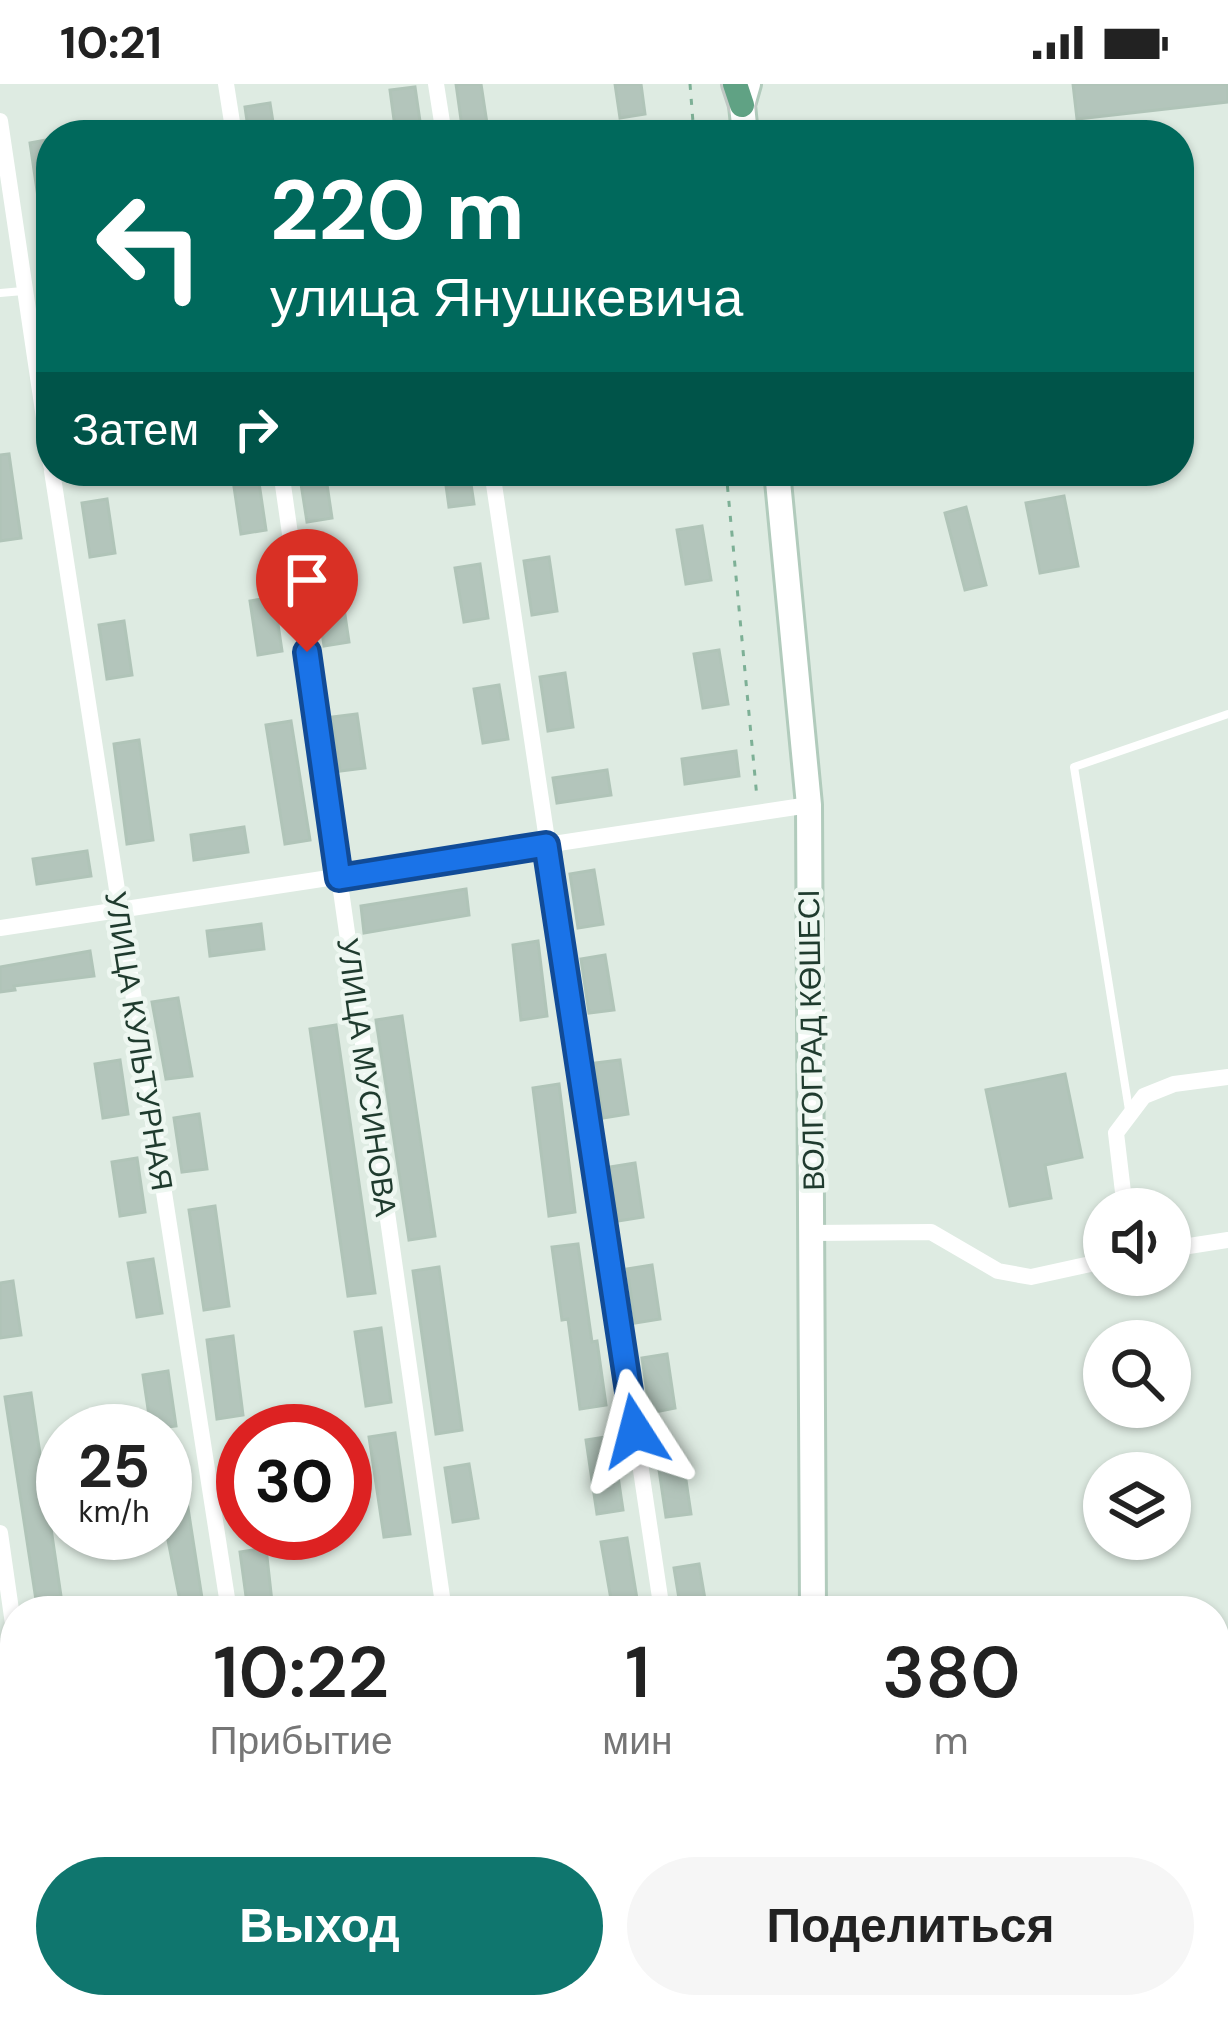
<!DOCTYPE html>
<html lang="ru">
<meta charset="utf-8">
<style>
:root{--surface:#fff;--page:#f6f6f6;--text:#222;--muted:#767676;--accent:#0f766e}
body{margin:0;font-family:"DM Sans",sans-serif;background:var(--page);color:var(--text);height:100vh;display:flex;flex-direction:column;font-size:45px;white-space:nowrap}
*{box-sizing:border-box;margin:0}
p{font-size:39px;color:var(--muted)}
.icon{flex:none;width:66px;height:66px;fill:none;stroke:currentColor;stroke-width:2;stroke-linecap:round;stroke-linejoin:round}
.map{position:relative;flex:1;overflow:hidden}
.panel{position:absolute;left:0px;top:1512px;width:1230px;height:423px;display:flex;flex-direction:column;background:var(--surface);border-radius:48px 48px 0 0;box-shadow:0 3px 9px #0004}
.panel>*{flex:none}
.banner{position:absolute;left:36px;top:36px;width:1158px;height:366px;border-radius:48px;box-shadow:0 3px 9px #0004;background:#00695c;color:#fff;overflow:hidden}
.fabs{position:absolute;left:1083px;top:1104px;display:grid;gap:24px}
.fabs a{display:grid;place-items:center;width:108px;height:108px;border-radius:50%;background:var(--surface);box-shadow:0 3px 9px #0004;font-size:60px}
.speed{position:absolute;left:36px;top:1320px;display:flex;gap:24px;font-size:60px;font-weight:700;text-align:center}
.speed>*{display:grid;place-content:center;width:156px;height:156px;border-radius:50%;background:var(--surface);box-shadow:0 3px 9px #0004;line-height:1}
.speed small{font-size:30px;font-weight:400}
.speed .limit{border:18px solid #d22;background:#fff;color:#111}
.pin{position:absolute;display:grid;place-items:center;width:102px;height:102px;color:#fff;margin:-123px -51px;border-radius:50% 50% 50% 0;rotate:-45deg;box-shadow:0 0 12px #0007}
.pin .icon{rotate:45deg}
.me{position:absolute;width:132px;margin:-66px;rotate:351deg;stroke-linejoin:round;filter:drop-shadow(0 0 9px #0008)}
.turn{display:flex;align-items:center;gap:42px;height:252px;padding:0 36px;font-size:54px}
.turn .icon{width:156px;height:156px;stroke-width:2.5}
.turn b{display:block;font-size:84px;line-height:102px}
.then{display:flex;align-items:center;height:114px;padding:0 36px;background:#0003;gap:24px;font-size:45px}
.eta{display:flex;justify-content:space-evenly;align-items:center;height:204px;text-align:center}
.eta b{font-size:72px;font-weight:600;line-height:84px}
.cta{display:flex;gap:24px;margin-top:auto;padding:24px 36px}
.cta a{flex:1;height:138px;border-radius:72px;background:var(--accent);color:#fff;font-size:48px;font-weight:600;line-height:138px;text-align:center}
.cta a+a{background:var(--page);color:var(--text)}
.status{display:flex;justify-content:space-between;align-items:center;height:84px;padding:0 60px;background:var(--surface);direction:ltr}
.status svg{height:33px;fill:currentColor}
.map>svg:first-child{display:block}
</style>
<div class="status"><b>10:21</b><svg viewBox="0 0 49 12"><path d="M0 12V9h3v3zM5 12V6h3v6zM10 12V3h3v9zM15 12V0h3v12zM26 1h20v11H26zM47 4h2v5h-2z"/></svg></div>
<div class="map">
<svg width="1228" height="1933" viewBox="0 0 1228 1933">
<rect width="100%" height="100%" fill="#deebe2"/>
<g fill="#b3c5bb" stroke="#b0c4b8" stroke-width="3">
<polygon points="456,0 481,0 488,46 463,50"/>
<polygon points="615,0 641,0 645,30 620,34"/>
<polygon points="1073,0 1228,0 1228,18 1077,35"/>
<polygon points="415,3 422,51 396,51 390,6"/>
<polygon points="270,19 275,51 249,51 245,23"/>
<polygon points="51,55 51,111 38,113 30,59"/>
<polygon points="9,370 21,454 0,457 0,371"/>
<polygon points="299,387 325,387 332,434 307,438"/>
<polygon points="444,387 469,387 474,420 449,423"/>
<polygon points="258,392 266,446 241,450 233,396"/>
<polygon points="1064,412 1078,482 1040,489 1026,419"/>
<polygon points="107,415 115,469 90,473 82,419"/>
<polygon points="966,423 986,501 965,506 945,429"/>
<polygon points="702,442 711,496 686,500 677,446"/>
<polygon points="549,473 557,527 532,531 524,477"/>
<polygon points="480,480 488,534 464,538 455,484"/>
<polygon points="341,504 349,558 324,562 316,508"/>
<polygon points="274,513 282,567 258,571 250,517"/>
<polygon points="124,537 132,591 107,595 99,541"/>
<polygon points="719,566 728,620 703,624 694,570"/>
<polygon points="565,589 573,643 548,647 540,593"/>
<polygon points="499,601 508,655 483,659 474,605"/>
<polygon points="357,630 365,684 340,687 332,633"/>
<polygon points="291,637 310,756 285,760 266,641"/>
<polygon points="139,656 153,756 127,760 114,660"/>
<polygon points="736,667 739,692 685,700 682,675"/>
<polygon points="607,686 611,711 557,719 553,694"/>
<polygon points="244,743 248,768 194,776 191,751"/>
<polygon points="87,767 91,792 37,800 33,775"/>
<polygon points="594,786 603,840 578,844 570,790"/>
<polygon points="466,805 469,831 364,849 361,822"/>
<polygon points="261,840 264,865 210,872 207,847"/>
<polygon points="538,857 547,932 521,936 513,861"/>
<polygon points="90,867 94,892 14,902 15,906 0,908 0,883"/>
<polygon points="605,871 614,926 589,929 581,875"/>
<polygon points="178,914 192,992 166,995 152,918"/>
<polygon points="402,932 435,1152 409,1156 376,936"/>
<polygon points="336,941 375,1209 348,1212 310,945"/>
<polygon points="120,976 128,1030 103,1034 95,980"/>
<polygon points="620,976 628,1030 603,1034 595,979"/>
<polygon points="1065,990 1082,1073 1045,1081 1051,1114 1010,1122 986,1006"/>
<polygon points="559,1000 575,1128 549,1132 533,1004"/>
<polygon points="199,1030 207,1085 182,1088 174,1034"/>
<polygon points="137,1074 145,1128 120,1132 112,1078"/>
<polygon points="635,1079 643,1133 618,1137 610,1083"/>
<polygon points="215,1122 229,1222 204,1226 189,1126"/>
<polygon points="578,1160 592,1258 597,1257 606,1321 580,1325 568,1235 562,1236 552,1163"/>
<polygon points="153,1175 162,1229 137,1233 128,1179"/>
<polygon points="652,1181 660,1235 635,1239 627,1185"/>
<polygon points="439,1183 462,1346 436,1350 413,1187"/>
<polygon points="13,1197 21,1251 0,1254 0,1199"/>
<polygon points="381,1244 391,1318 366,1322 355,1248"/>
<polygon points="233,1252 243,1331 217,1335 207,1256"/>
<polygon points="667,1270 675,1324 650,1329 642,1274"/>
<polygon points="168,1287 176,1342 151,1345 143,1291"/>
<polygon points="31,1309 61,1512 36,1516 5,1313"/>
<polygon points="395,1349 410,1450 384,1453 369,1353"/>
<polygon points="612,1352 623,1426 597,1430 586,1356"/>
<polygon points="243,1367 243,1437 234,1437 224,1370"/>
<polygon points="180,1370 188,1424 204,1527 182,1527 165,1441 165,1372"/>
<polygon points="683,1376 691,1430 666,1433 658,1379"/>
<polygon points="469,1380 478,1434 453,1438 445,1384"/>
<polygon points="627,1454 639,1527 613,1527 601,1458"/>
<polygon points="266,1464 273,1527 248,1527 240,1468"/>
<polygon points="699,1480 707,1527 681,1527 674,1484"/>
</g>
<g fill="none" stroke-linecap="round" stroke-linejoin="round">
<defs>
<g id="secondary">
<polyline points="745,51 742,21 748,0"/>
<polyline points="777,387 809,721 813,1527"/>
<polyline points="822,1920 822,1933"/>
</g>
<polyline id="primary" points="735,0 742,21"/>
</defs>
<use href="#secondary" stroke="#b1cbbc" stroke-width="30"/>
<use href="#primary" stroke="#c0c8c4" stroke-width="30"/>
<g stroke="#7db096" stroke-width="3" stroke-dasharray="6 9" stroke-linecap="butt">
<polyline points="690,0 694,51"/>
<polyline points="726,387 757,714"/>
</g>
<g stroke="#fff" stroke-width="8">
<polyline points="0,209 23,207"/>
<polyline points="1129,1026 1074,683 1228,630"/>
</g>
<g stroke="#fff" stroke-width="16">
<polyline points="226,0 234,51"/>
<polyline points="436,0 444,51"/>
<polyline points="0,37 51,381"/>
<polyline points="52,387 229,1527"/>
<polyline points="281,387 444,1527"/>
<polyline points="492,387 662,1527"/>
<polyline points="0,844 809,721"/>
<polyline points="1125,1125 1116,1049 1144,1012 1174,1000 1228,993"/>
<polyline points="812,1149 931,1148 998,1187 1031,1193 1104,1177"/>
<polyline points="1170,1165 1228,1156"/>
<polyline points="0,1449 15,1554"/>
<polyline points="0,1722 15,1719"/>
<polyline points="69,1920 71,1933"/>
<polyline points="287,1920 289,1933"/>
<polyline points="503,1920 505,1933"/>
<polyline points="725,1920 727,1933"/>
</g>
<use href="#secondary" stroke="#fff" stroke-width="24"/>
<use href="#primary" stroke="#60a284" stroke-width="24"/>
</g>
<g fill="none" stroke-linecap="round" stroke-linejoin="round">
<defs>
<polyline id="route" points="307,568 339,794 546,761 635,1347"/>
</defs>
<use href="#route" stroke="#114b97" stroke-width="30"/>
<use href="#route" stroke="#1a73e8" stroke-width="21"/>
</g>
<g text-anchor="middle" dominant-baseline="central" stroke-width="9" stroke-linejoin="round" paint-order="stroke">
<g font-size="30" fill="#1f3b2e" stroke="#eef7f1">
<text transform="translate(811 956) rotate(-91)">ВОЛГОГРАД КӨШЕСІ</text>
<text transform="translate(139 957) rotate(81)">УЛИЦА КУЛЬТУРНАЯ</text>
<text transform="translate(367 993) rotate(82)">УЛИЦА МУСИНОВА</text>
</g>
</g>
</svg>
<div class="fabs">
<a><svg class="icon" aria-label="sound" viewBox="0 0 24 24"><path d="M4 9h4l5-4v14l-5-4H4zM17 9q2 3 0 6"/></svg></a>
<a><svg class="icon" aria-label="search" viewBox="0 0 24 24"><circle cx="10" cy="10" r="6"/><path d="M15 15l6 6"/></svg></a>
<a><svg class="icon" aria-label="layers" viewBox="0 0 24 24"><path d="M12 4l9 5-9 5-9-5zM3 14l9 5 9-5"/></svg></a>
</div>
<div class="speed"><div>25<small>km/h</small></div><div class="limit">30</div></div>
<div class="pin" style="left:307px;top:568px;background:#d93025"><svg class="icon" aria-label="arrive" viewBox="0 0 24 24"><path d="M6 21V4h12l-3 4 3 4H6"/></svg></div>
<svg class="me" style="left:635px;top:1347px" viewBox="-20 -20 40 40"><path d="M0-17L14 15 0 8-14 15z" fill="#1a73e8" stroke="#fff" stroke-width="4"/></svg>
<div class="banner">
<div class="turn"><svg class="icon" aria-label="left" viewBox="0 0 24 24"><path d="M17 20v-9H6M10 6l-5 5 5 5"/></svg><div><b>220 m</b>улица Янушкевича</div></div>
<div class="then">Затем<svg class="icon" aria-label="right" viewBox="0 0 24 24"><path d="M7 20v-9h11M14 6l5 5-5 5"/></svg></div>
</div>
<section class="panel">
<div class="eta">
<div><b>10:22</b><p>Прибытие</p></div>
<div><b>1</b><p>мин</p></div>
<div><b>380</b><p>m</p></div>
</div>
<div class="cta"><a>Выход</a><a>Поделиться</a></div>
</section>
</div>
